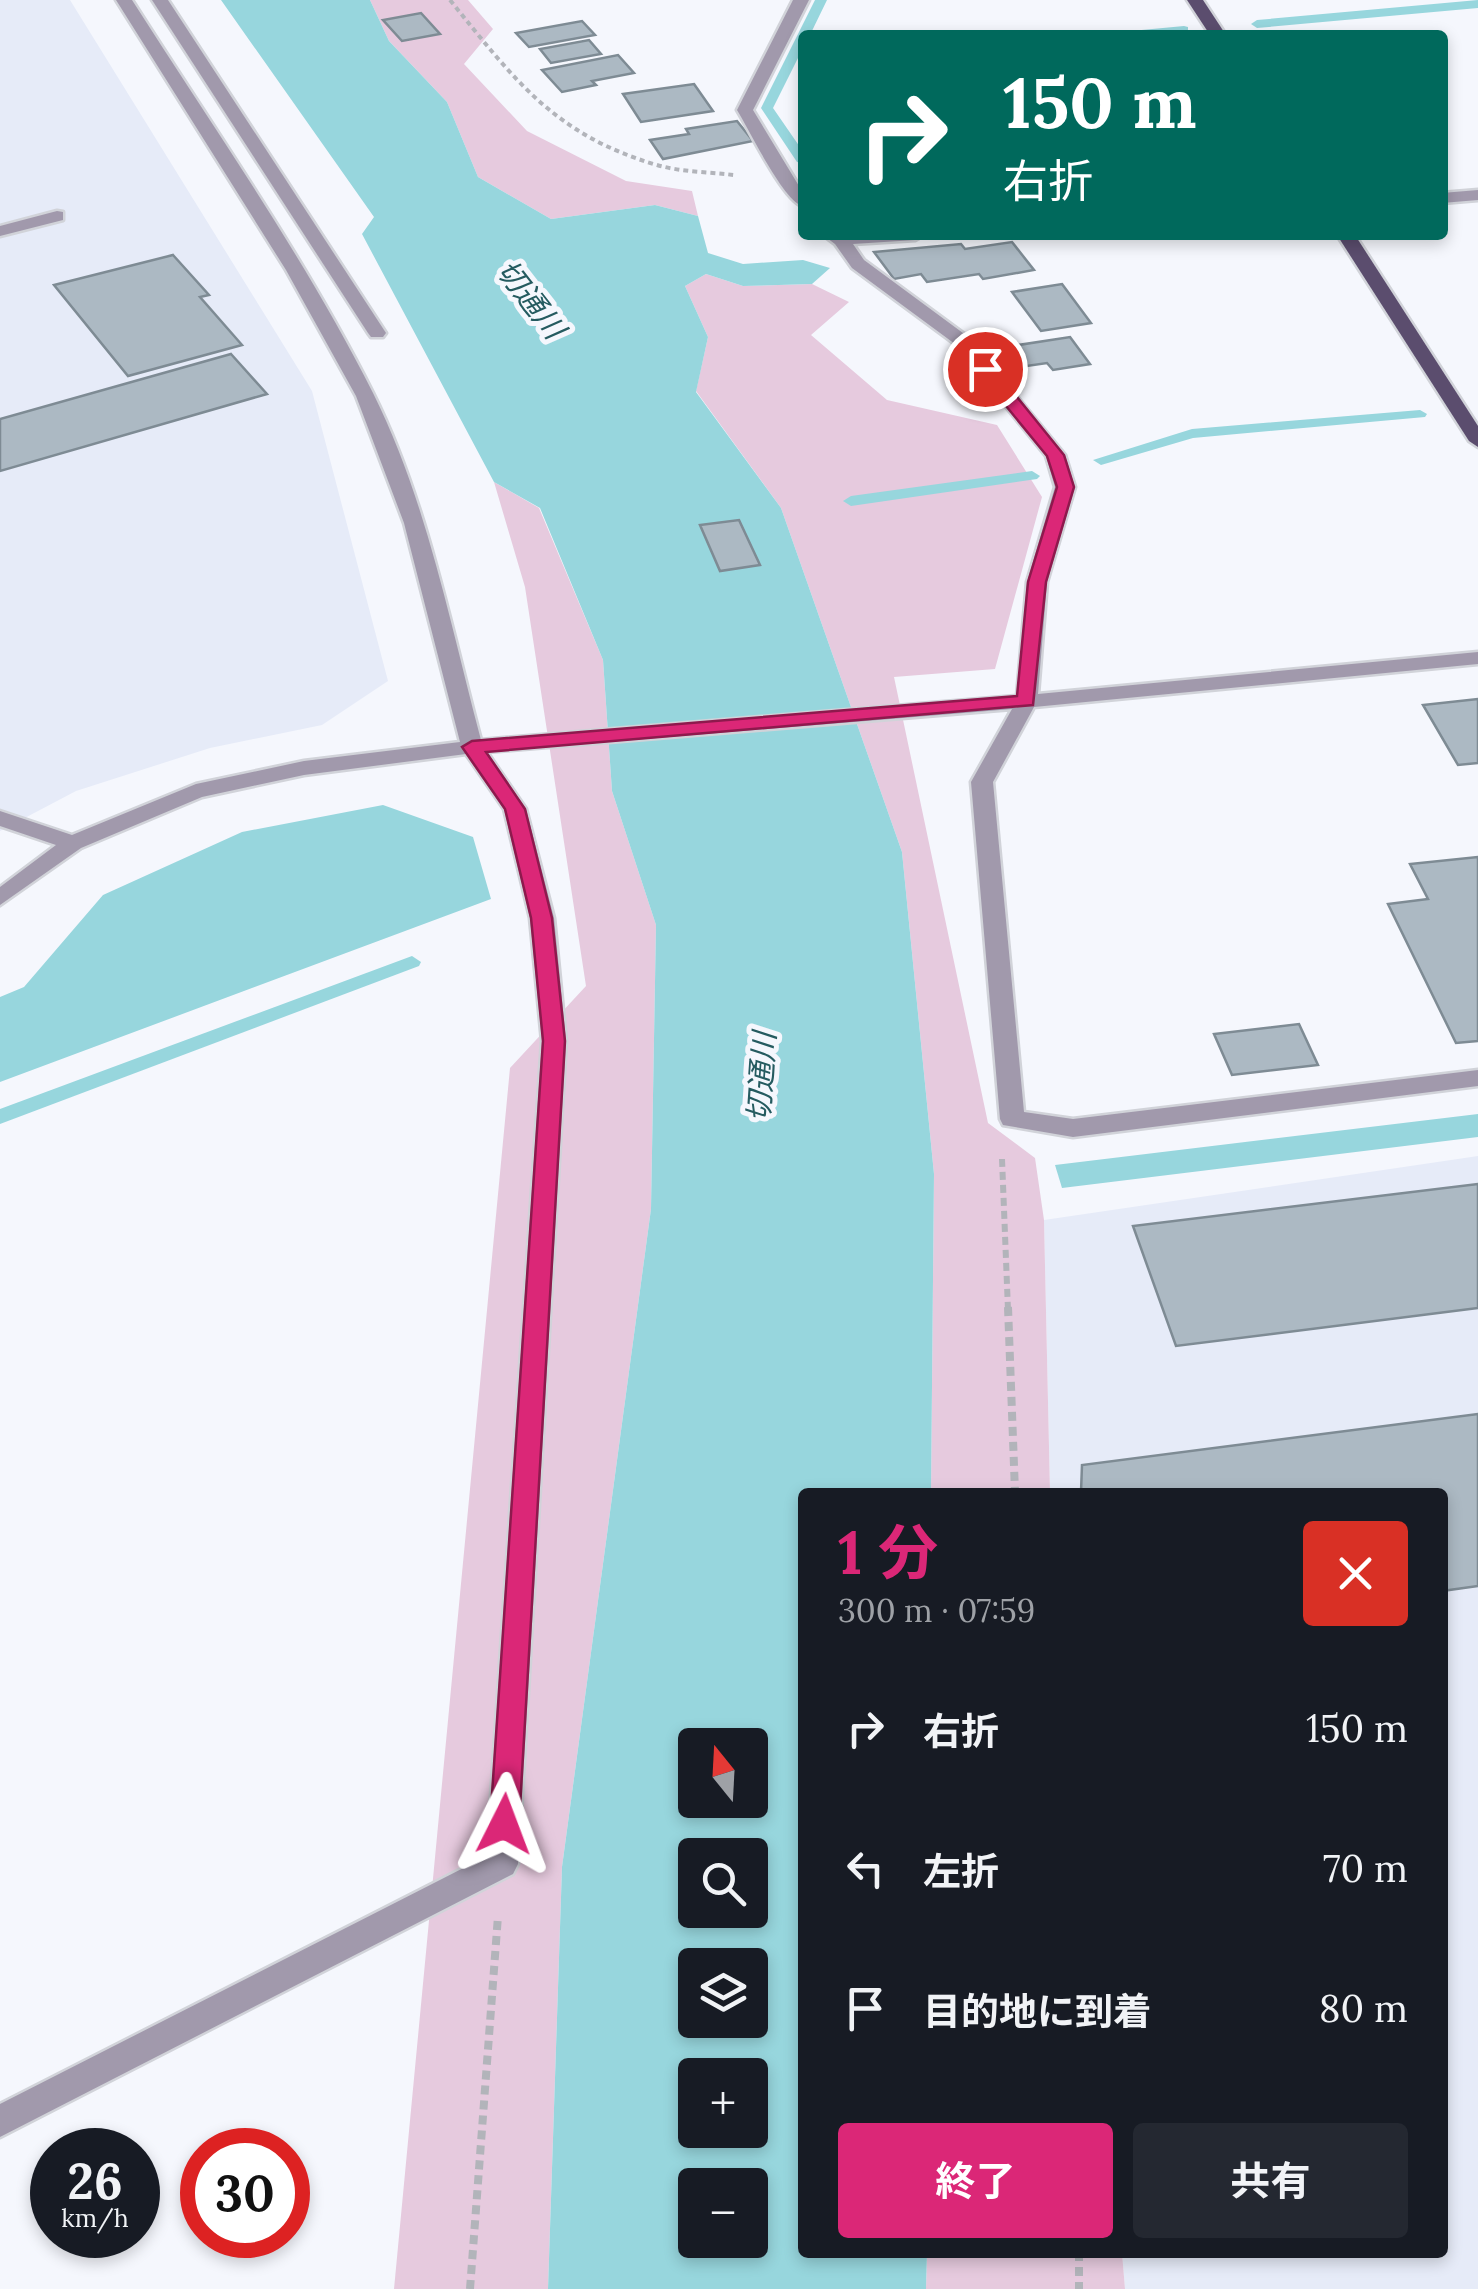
<!DOCTYPE html>
<html lang="ja">
<meta charset="utf-8">
<style>
:root{--surface:#171b24;--page:#242831;--text:#f1f3f6;--muted:#9ea1a6;--accent:#db2777}
body{margin:0;font-family:Lora,"Noto Sans JP",serif;background:var(--page);color:var(--text);height:100vh;display:flex;flex-direction:column;font-size:38px;white-space:nowrap}
*{box-sizing:border-box;margin:0}
p{font-size:32px;color:var(--muted)}
.icon{flex:none;width:55px;height:55px;fill:none;stroke:currentColor;stroke-width:2;stroke-linecap:round;stroke-linejoin:round}
.map{position:relative;flex:1;overflow:hidden}
.panel{position:absolute;left:798px;top:1488px;width:650px;height:770px;display:flex;flex-direction:column;background:var(--surface);border-radius:10px;box-shadow:0 5px 15px #0003}
.panel>*{flex:none}
.guide{position:absolute;left:798px;top:30px;width:650px;height:210px;border-radius:10px;box-shadow:0 5px 15px #0003;background:#00695c;color:#fff;overflow:hidden}
.needle{width:65px;rotate:342deg}
.buttons{position:absolute;left:678px;top:1728px;display:grid;gap:20px}
.buttons a{display:grid;place-items:center;width:90px;height:90px;border-radius:10px;background:var(--surface);box-shadow:0 5px 15px #0003;font-size:50px}
.speed{position:absolute;left:30px;top:2128px;display:flex;gap:20px;font-size:50px;font-weight:700;text-align:center}
.speed>*{display:grid;place-content:center;width:130px;height:130px;border-radius:50%;background:var(--surface);box-shadow:0 5px 15px #0003;line-height:1}
.speed small{font-size:25px;font-weight:400}
.speed .limit{border:15px solid #d22;background:#fff;color:#111}
.pin{position:absolute;display:grid;place-items:center;width:85px;height:85px;color:#fff;margin:-42px;border:5px solid #fff;border-radius:50%;box-shadow:0 2px 10px #0007}
.me{position:absolute;width:110px;margin:-55px;rotate:3deg;stroke-linejoin:round;filter:drop-shadow(0 0 8px #0008)}
.turn{display:flex;align-items:center;gap:35px;height:210px;padding:0 40px;font-size:45px}
.turn .icon{width:130px;height:130px;stroke-width:2.5}
.turn b{display:block;font-size:70px;line-height:85px}
.round{display:grid;place-items:center;flex:none;width:105px;height:105px;border-radius:10px;background:var(--page)}
.overview{display:flex;align-items:center;justify-content:space-between;height:170px;padding:0 40px}
h1{font-size:60px;font-weight:700;line-height:75px;color:var(--accent)}
.action{display:flex;gap:20px;margin-top:auto;padding:20px 40px}
.action a{flex:1;height:115px;border-radius:10px;background:var(--accent);color:#fff;font-size:40px;font-weight:700;line-height:115px;text-align:center}
.action a+a{background:var(--page);color:var(--text)}
ul{padding:0;list-style:none}
li{display:flex;align-items:center;gap:30px;height:140px;padding:0 40px}
li div{flex:1}
li b{display:block;font-size:38px}
li em{font-style:normal}
.map>svg:first-child{display:block}
</style>
<div class="map">
<svg width="1478" height="2289" viewBox="0 0 1478 2289">
<rect width="100%" height="100%" fill="#f5f7fd"/>
<g fill="#e6ebf8">
<polygon points="0,0 70,0 312,391 388,681 322,725 210,748 76,791 0,831"/>
<polygon points="1478,1156 1478,2289 1125,2289 1122,2253 1442,2252 1442,1492 1050,1492 1044,1220"/>
</g>
<g fill="#e6cade">
<polygon points="370,0 468,0 493,29 464,64 527,131 626,181 692,191 698,216 655,205 551,219 478,177 447,102 389,41"/>
<polygon points="706,274 743,286 812,284 849,302 811,335 887,400 997,425 1042,497 995,669 894,677 988,1123 1035,1158 1044,1220 1050,1492 931,1492 934,1174 902,852 781,508 696,391 708,337 685,286"/>
<polygon points="494,482 539,508 603,660 612,791 656,925 651,1209 562,1867 548,2289 394,2289 510,1068 586,986 525,587"/>
<polygon points="927,2253 1122,2253 1125,2289 926,2289"/>
</g>
<g fill="#97d6dd" fill-rule="evenodd">
<path d="M221 0H370L389 41 447 102 478 177 551 219 655 205 698 216 708 253 743 264 803 260 830 268 812 284 743 286 706 274 685 286 708 337 696 392 781 508 902 852 934 1174 931 1492H802V2252L927 2253 926 2289H548L562 1867 651 1209 656 925 612 791 603 660 540 508 494 482 362 234 374 217ZM695 1745H750V1800H695ZM695 1855H750V1910H695ZM695 1965H750V2020H695ZM695 2075H750V2130H695ZM695 2185H750V2240H695Z"/>
<polygon points="383,805 473,837 491,899 0,1082 0,997 24,987 103,895 242,832"/>
<polygon points="1478,1114 1478,1137 1062,1188 1055,1165"/>
</g>
<g fill="none" stroke-linecap="round" stroke-linejoin="round">
<g fill="#97d6dd" fill-rule="evenodd">
<polygon points="815,0 827,0 810,35 802,35 802,50 773,108 802,150 802,163 797,162 761,108"/>
<polygon points="1478,0 1478,8 1257,28 1251,24 1257,20"/>
<polygon points="1184,26 1188,27 1188,33 1125,35 1131,31"/>
<polygon points="1420,410 1427,414 1425,417 1193,438 1101,465 1093,460 1192,429"/>
<polygon points="1032,471 1040,476 1037,479 851,506 843,501 851,496"/>
<polygon points="412,956 421,962 419,966 0,1124 0,1109"/>
</g>
</g>
<g fill="#acb9c3" stroke="#7e8b94" stroke-width="2.5">
<polygon points="421,13 440,34 402,41 383,20"/>
<polygon points="582,21 595,35 529,47 516,33"/>
<polygon points="589,40 601,54 551,63 540,49"/>
<polygon points="618,55 634,73 592,81 596,85 562,92 542,70"/>
<polygon points="694,84 713,111 641,122 623,94"/>
<polygon points="737,121 753,141 663,159 650,140 689,134 686,129"/>
<polygon points="1012,242 1034,270 983,279 979,274 927,282 921,274 894,279 874,252 961,244 965,249"/>
<polygon points="173,255 209,295 200,297 242,345 128,376 54,285"/>
<polygon points="1062,284 1091,323 1041,331 1012,292"/>
<polygon points="1070,337 1090,364 1053,370 1047,363 1013,368 999,348"/>
<polygon points="231,354 267,394 0,471 0,419"/>
<polygon points="739,520 760,565 720,571 700,525"/>
<polygon points="1478,699 1478,763 1458,765 1423,705"/>
<polygon points="1478,857 1478,1041 1456,1043 1388,904 1428,899 1410,864"/>
<polygon points="1299,1024 1318,1065 1232,1075 1214,1034"/>
<polygon points="1478,1184 1478,1308 1176,1346 1133,1226"/>
<polygon points="1478,1414 1478,1586 1442,1591 1442,1492 1081,1492 1082,1465"/>
</g>
<g fill="none" stroke-linecap="round" stroke-linejoin="round">
<defs>
<g id="minor">
<path d="M116 0H132C214 129 304 256 373 393 427 501 450 624 481 740L1017 696 1027 582 1055 487 1046 456 955 344 852 268 835 244 823 235H924L915 240 853 244 864 260 967 336 1065 455 1075 487 1047 582 1038 694 1478 652V664L1034 707 993 782 1024 1112 1073 1119 1478 1070V1086L1073 1137 1003 1125 1000 1119 971 782 1012 709 487 752 526 809 554 918 566 1041 518 1864 513 1874 0 2137V2104L487 1856 542 1041 530 918 504 809 466 754 304 775 202 797 81 848 0 905V887L56 845 0 826V811L72 835 196 784 304 761 460 742 404 523 356 396 286 270Z"/>
<polygon points="152,0 168,0 386,333 383,337 371,337 368,333"/>
<path d="M793 0H809L753 110 802 191V206C782 198 751 133 737 110Z"/>
<polygon points="1478,190 1478,200 1442,203 1442,193"/>
<polygon points="57,211 63,212 63,220 0,236 0,226"/>
</g>
<g id="major">
<polygon points="1187,0 1203,0 1226,35 1210,35"/>
<polygon points="1337,235 1355,235 1478,426 1478,447 1469,441"/>
</g>
</defs>
<use href="#minor" stroke="#d1d3d9" stroke-width="5"/>
<use href="#major" stroke="#d1d3d9" stroke-width="5"/>
<path stroke="#b2b4ba" stroke-width="4" stroke-dasharray="5 4" stroke-linecap="butt" d="M450 0C514 79 554 135 657 165 681 172 709 172 734 175"/>
<polyline stroke="#b2b4ba" stroke-width="6" stroke-dasharray="8 5" stroke-linecap="butt" points="1002,1159 1008,1310"/>
<g stroke="#b2b4ba" stroke-width="8" stroke-dasharray="9 6" stroke-linecap="butt">
<polyline points="1008,1307 1015,1492"/>
<polyline points="1079,2252 1079,2289"/>
<polyline points="470,2289 498,1916"/>
</g>
<use href="#minor" fill="#a199ac" fill-rule="evenodd"/>
<use href="#major" fill="#5b4d6e" fill-rule="evenodd"/>
</g>
<polygon fill="#db2777" stroke="#8e194d" stroke-width="2.5" points="979,365 991,365 1064,455 1074,487 1046,582 1033,705 486,752 525,809 552,918 565,1041 519,1824 514,1833 504,1837 495,1833 490,1824 543,1041 531,918 505,809 462,747 472,741 1017,696 1028,582 1057,487 1047,456 979,373"/>
<g text-anchor="middle" dominant-baseline="central" stroke-width="10" stroke-linejoin="round" paint-order="stroke">
<g font-size="30" font-style="italic" fill="#255b60" stroke="#f5f7fd">
<text transform="translate(531 299) rotate(52)">切通川</text>
<text transform="translate(761 1077) rotate(-86)">切通川</text>
</g>
</g>
</svg>
<div class="buttons">
<a><svg class="needle" viewBox="-14 -14 28 28"><path d="M0-13l5 13h-10z" fill="#e53935"/><path d="M0 13l5-13h-10z" fill="#9ea1a6"/></svg></a>
<a><svg class="icon" aria-label="search" viewBox="0 0 24 24"><circle cx="10" cy="10" r="6"/><path d="M15 15l6 6"/></svg></a>
<a><svg class="icon" aria-label="layers" viewBox="0 0 24 24"><path d="M12 4l9 5-9 5-9-5zM3 14l9 5 9-5"/></svg></a>
<a>+</a>
<a>−</a>
</div>
<div class="speed"><div>26<small>km/h</small></div><div class="limit">30</div></div>
<div class="pin" style="left:985px;top:369px;background:#d93025"><svg class="icon" aria-label="arrive" viewBox="0 0 24 24"><path d="M6 21V4h12l-3 4 3 4H6"/></svg></div>
<svg class="me" style="left:504px;top:1824px" viewBox="-20 -20 40 40"><path d="M0-17L14 15 0 8-14 15z" fill="#db2777" stroke="#fff" stroke-width="4"/></svg>
<div class="guide">
<div class="turn"><svg class="icon" aria-label="right" viewBox="0 0 24 24"><path d="M7 20v-9h11M14 6l5 5-5 5"/></svg><div><b>150 m</b>右折</div></div>
</div>
<section class="panel">
<div class="overview"><div><h1>1 分</h1><p>300 m · 07:59</p></div><a class="round" style="background:#d93025;color:#fff"><svg class="icon" aria-label="close" viewBox="0 0 24 24"><path d="M6 6l12 12M18 6L6 18"/></svg></a></div>
<ul>
<li><svg class="icon" aria-label="right" viewBox="0 0 24 24"><path d="M7 20v-9h11M14 6l5 5-5 5"/></svg><div><b>右折</b></div><em>150 m</em></li>
<li><svg class="icon" aria-label="left" viewBox="0 0 24 24"><path d="M17 20v-9H6M10 6l-5 5 5 5"/></svg><div><b>左折</b></div><em>70 m</em></li>
<li><svg class="icon" aria-label="arrive" viewBox="0 0 24 24"><path d="M6 21V4h12l-3 4 3 4H6"/></svg><div><b>目的地に到着</b></div><em>80 m</em></li>
</ul>
<div class="action"><a>終了</a><a>共有</a></div>
</section>
</div>
